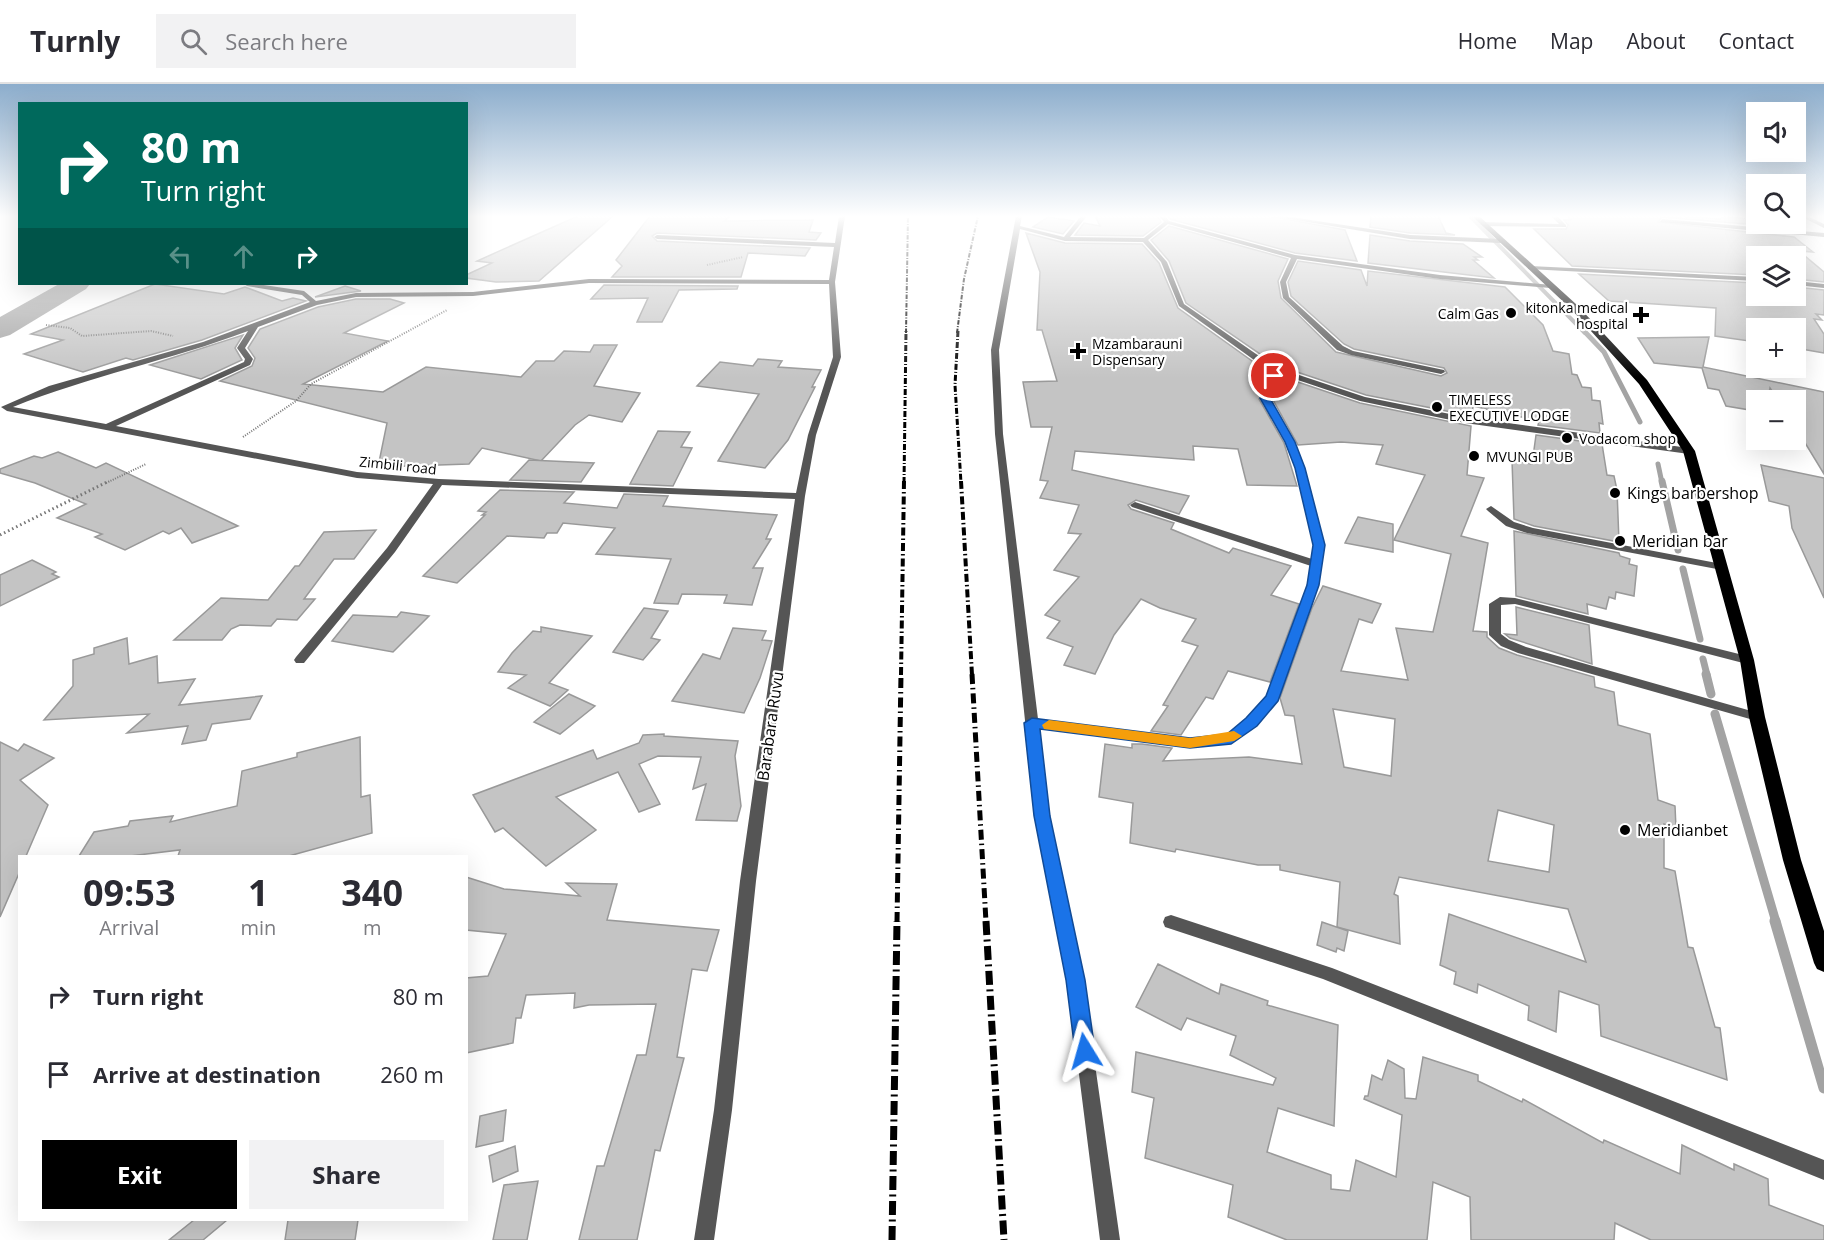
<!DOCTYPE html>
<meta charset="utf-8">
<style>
:root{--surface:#fff;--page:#f2f2f3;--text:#2b2b33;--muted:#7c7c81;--line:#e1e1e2;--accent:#000}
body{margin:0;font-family:"Open Sans",sans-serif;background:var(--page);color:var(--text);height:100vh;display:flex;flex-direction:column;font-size:22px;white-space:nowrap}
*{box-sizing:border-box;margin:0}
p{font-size:20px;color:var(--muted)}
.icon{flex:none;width:33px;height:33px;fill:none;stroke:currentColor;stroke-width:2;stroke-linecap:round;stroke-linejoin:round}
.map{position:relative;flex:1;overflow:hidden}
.details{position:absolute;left:18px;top:771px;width:450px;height:366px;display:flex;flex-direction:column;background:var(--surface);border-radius:0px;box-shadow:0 6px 24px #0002}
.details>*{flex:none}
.banner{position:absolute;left:18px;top:18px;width:450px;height:183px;border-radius:0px;box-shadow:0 6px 24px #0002;background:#00695c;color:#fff;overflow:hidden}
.buttons{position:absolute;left:1746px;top:18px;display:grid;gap:12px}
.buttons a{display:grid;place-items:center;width:60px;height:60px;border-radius:0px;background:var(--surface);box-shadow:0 6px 24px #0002;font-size:30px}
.pin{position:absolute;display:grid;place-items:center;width:51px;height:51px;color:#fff;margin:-26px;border:3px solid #fff;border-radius:50%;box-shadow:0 2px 6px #0007}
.me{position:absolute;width:66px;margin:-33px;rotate:352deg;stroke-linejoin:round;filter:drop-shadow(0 0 4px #0008)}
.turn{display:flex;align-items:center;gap:21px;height:126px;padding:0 24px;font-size:27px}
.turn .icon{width:78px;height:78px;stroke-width:2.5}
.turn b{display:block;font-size:42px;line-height:51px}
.lanes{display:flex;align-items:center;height:57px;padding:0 24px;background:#0003;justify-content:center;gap:30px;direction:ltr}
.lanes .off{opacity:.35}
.eta{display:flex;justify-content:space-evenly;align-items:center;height:102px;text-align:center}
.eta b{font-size:36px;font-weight:700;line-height:42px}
.primary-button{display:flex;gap:12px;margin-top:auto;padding:12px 24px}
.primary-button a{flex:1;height:69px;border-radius:0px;background:var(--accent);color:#fff;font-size:24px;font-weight:700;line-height:69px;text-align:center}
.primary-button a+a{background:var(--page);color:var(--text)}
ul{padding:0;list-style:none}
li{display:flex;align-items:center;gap:18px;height:78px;padding:0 24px}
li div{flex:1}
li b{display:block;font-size:22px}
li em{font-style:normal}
header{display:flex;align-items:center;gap:36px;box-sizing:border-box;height:84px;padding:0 30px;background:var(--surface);border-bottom:2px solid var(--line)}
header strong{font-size:28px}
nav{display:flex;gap:33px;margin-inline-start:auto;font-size:21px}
.search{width:420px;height:54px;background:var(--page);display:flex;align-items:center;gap:15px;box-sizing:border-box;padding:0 21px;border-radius:0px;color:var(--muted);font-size:22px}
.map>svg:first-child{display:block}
</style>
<header>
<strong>Turnly</strong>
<div class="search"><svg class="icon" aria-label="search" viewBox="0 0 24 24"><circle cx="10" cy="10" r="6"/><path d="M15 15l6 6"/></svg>Search here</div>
<nav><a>Home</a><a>Map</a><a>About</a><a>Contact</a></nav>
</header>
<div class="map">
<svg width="1824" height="1156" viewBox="0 0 1824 1156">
<rect width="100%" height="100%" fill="#fff"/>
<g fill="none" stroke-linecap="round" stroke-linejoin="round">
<polyline stroke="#a3a3a3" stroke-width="4" points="1470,132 1585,249"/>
<g stroke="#a3a3a3" stroke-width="5">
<polyline points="1584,247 1604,268 1640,338"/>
<polyline points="1658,380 1662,399"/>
</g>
<g stroke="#a3a3a3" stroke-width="7">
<polyline points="1662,397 1678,466"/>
<polyline points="1683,485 1700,555"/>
<polyline points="1703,575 1707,591"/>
</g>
<g stroke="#a3a3a3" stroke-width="9">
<polyline points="1706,590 1711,610"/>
<polyline points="1715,630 1776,838"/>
</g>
<polyline stroke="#a3a3a3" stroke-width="11" points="1775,837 1824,1004"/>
<polygon fill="#a3a3a3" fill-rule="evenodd" points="59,200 90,200 86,205 10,251 0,254 0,233"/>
</g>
<g fill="#c4c4c4" stroke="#999" stroke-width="1.5" fill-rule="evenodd">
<polygon points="578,132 613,132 539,197 496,198 466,194 466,191 492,179 477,177"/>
<polygon points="650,132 731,132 724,137 813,136 809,148 821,149 816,156 657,149 652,152 657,157 810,164 805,172 748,169 741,193 612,193 622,182 616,176"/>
<polygon points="1095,132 1158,132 1161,138 1143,152 1075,151 1084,139 1100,142"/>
<polygon points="1168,132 1269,132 1345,146 1357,177 1295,169 1170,135"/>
<polygon points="1371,132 1438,132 1446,149 1455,151 1410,149 1370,143"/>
<polygon points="1567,132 1679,132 1720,135 1724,132 1756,136 1756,140 1779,140 1783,143 1662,133 1658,138 1794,153 1813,168 1799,167 1824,188 1824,198 1796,195 1796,172 1756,172 1756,191 1572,182 1534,145 1566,145 1568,141 1564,136 1571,136"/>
<polygon points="1048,133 1074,137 1063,150 1033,143"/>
<polygon points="1169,142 1288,175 1278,197 1281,214 1336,268 1441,292 1447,289 1444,284 1354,265 1344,260 1291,212 1288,198 1298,177 1361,186 1367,202 1368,187 1505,203 1543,241 1553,267 1569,270 1572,290 1577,291 1582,303 1591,304 1592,316 1600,317 1603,340 1599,339 1600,349 1538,341 1539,337 1473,322 1472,332 1366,311 1276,281 1186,219 1169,177 1151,156"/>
<polygon points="1026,149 1065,159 1142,160 1159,179 1178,224 1266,287 1269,300 1259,315 1284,359 1297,402 1247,401 1238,365 1193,362 1194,376 1075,367 1072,386 1189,412 1179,430 1136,416 1128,421 1131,425 1174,439 1171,445 1229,469 1233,464 1291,482 1271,511 1299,520 1270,598 1228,587 1213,615 1206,613 1181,651 1151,647 1168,622 1163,621 1198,562 1182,557 1196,535 1160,524 1141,515 1114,551 1095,590 1064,581 1073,563 1047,554 1060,537 1045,531 1079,493 1054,486 1081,450 1068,449 1079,421 1040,414 1048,397 1040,396 1052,343 1031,343 1023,298 1057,297 1042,246 1037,246 1040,188"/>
<polygon points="1370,151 1410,157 1463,160 1482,173 1474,173 1478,176 1473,176 1494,194 1368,179"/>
<polygon points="1579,190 1756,199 1756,212 1796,212 1796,203 1824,206 1824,231 1816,230 1822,236 1814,235 1824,250 1824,269 1796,264 1796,244 1756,244 1756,258 1715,252 1716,224 1609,217"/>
<polygon points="155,200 224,210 245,203 282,217 293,214 306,217 202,256 133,276 126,274 83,288 24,270 63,256 31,250"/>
<polygon points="604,201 738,202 737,205 679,206 662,238 637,238 648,214 591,215"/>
<polygon points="345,202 361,207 315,213"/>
<polygon points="356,215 390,215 404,219 344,249 388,257 303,300 383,308 426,283 521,293 536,277 554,277 564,267 590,268 594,261 617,261 594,302 640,309 622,338 589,331 575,341 541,377 482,364 469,380 378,383 387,339 220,297 252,282 255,274 248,264 260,245 318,223"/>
<polygon points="243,251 235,264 242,276 201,295 150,281"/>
<polygon points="1709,253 1703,283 1824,308 1824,390 1796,344 1796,316 1778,316 1770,304 1768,314 1756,312 1756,327 1726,322 1719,306 1708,304 1702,284 1654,279 1638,254"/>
<polygon points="758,275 782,277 778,283 821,286 812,303 815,303 788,356 765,384 718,377 759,310 697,302 720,278 753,282"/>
<path d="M1280 292 1360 319 1471 342 1467 391 1484 394 1461 452 1488 459 1473 547 1487 548V553L1499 564 1517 571 1594 593 1595 603 1614 608 1618 641 1650 650 1658 716 1675 722 1676 744 1664 740V784L1675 787 1688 863 1693 864 1715 943 1720 944 1727 996 1601 952 1599 921 1559 907 1556 948 1528 936 1529 922 1478 900 1477 909 1454 900 1456 888 1440 881 1449 830 1586 878 1568 825 1399 793 1394 810 1398 812 1400 860 1337 843 1340 798 1280 786V781H1258L1176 765 1175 768 1130 759 1133 719 1099 713 1105 660 1132 664V660H1142L1172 664 1163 677 1249 673 1302 680 1294 632 1285 631 1280 614 1312 524 1323 502 1381 520 1372 539 1359 535 1341 587 1408 596 1396 544 1433 548 1451 470 1394 456 1425 391 1376 380 1383 361 1341 358 1298 361 1272 314 1281 302ZM1333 625 1395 635 1391 692 1344 683ZM1498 726 1554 741 1549 788 1488 777Z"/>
<polygon points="658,347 690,348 681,363 692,364 673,402 630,400"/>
<polygon points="1536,351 1602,360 1607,391 1614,392 1617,406 1619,458 1534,442 1514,435 1512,376 1532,380"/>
<polygon points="58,368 96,384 106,379 238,442 192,459 181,444 169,450 163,447 125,466 95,453 102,450 57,434 86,420 35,399 0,389 0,385 34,372 42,374"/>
<polygon points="529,376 594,379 581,398 510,396"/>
<polygon points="1761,381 1824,394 1824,514 1792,444 1789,422 1769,417"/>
<polygon points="500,406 574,408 564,419 617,424 624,410 668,412 663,422 777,431 766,455 771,455 753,484 763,484 752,521 724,519 727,511 682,510 678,520 654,519 671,475 596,470 615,444 563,439 557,449 547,449 544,454 507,452 457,499 423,492 485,431 482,431 486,428 478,427"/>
<polygon points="1358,433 1393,440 1393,468 1345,459"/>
<polygon points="376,446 354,475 334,475 304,515 315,515 297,536 277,535 271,542 240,541 231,545 222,556 174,556 221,514 268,516 295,482 299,482 324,448"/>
<polygon points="1514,447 1619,469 1620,472 1630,475 1629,480 1637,482 1634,512 1616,508 1615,515 1609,513 1606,525 1587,520 1588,530 1516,512"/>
<polygon points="32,476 56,488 52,490 59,493 0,522 0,491"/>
<polygon points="1516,523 1589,541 1592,580 1510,554 1505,550 1517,551"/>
<polygon points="644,524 668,527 651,554 660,556 643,576 613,568"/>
<polygon points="401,528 429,532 393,568 332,557 353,531 397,533"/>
<polygon points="541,543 592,552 549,599 568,606 550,622 508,604 526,591 498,588 512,569 533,547 541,548"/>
<polygon points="733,544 766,547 762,556 772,557 760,594 744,629 672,617 703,570 720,575"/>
<polygon points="127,554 129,580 157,572 158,599 195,595 179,621 262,612 250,635 212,640 206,656 182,660 188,642 127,649 149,630 44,636 73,602 73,576 94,570 94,564"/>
<polygon points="569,610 595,622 560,650 534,638"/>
<polygon points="664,650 664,652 738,657 735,672 741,722 737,737 696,736 706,700 693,705 701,673 658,672 639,680 660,720 639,728 618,688 556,713 596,746 546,782 503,744 495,748 473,711 593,666 597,675 639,659 643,651"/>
<polygon points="360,653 361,713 370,711 372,749 289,772 178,772 180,766 130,772 79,772 94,748 128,742 130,737 173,732 170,738 237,722 242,687 297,673 297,669"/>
<polygon points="0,658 18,667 24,660 54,674 20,696 48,721 26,772 20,772 20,787 0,833"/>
<polygon points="466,793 504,805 580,812 566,799 617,800 607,836 719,846 707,887 692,885 677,973 684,974 660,1067 655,1066 637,1156 579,1156 597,1082 604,1082 637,971 646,971 656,920 589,921 574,924 575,909 526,911 521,934 516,934 513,959 466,969 466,894 488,892 506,850 466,846"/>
<polygon points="1322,838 1348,847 1344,867 1337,864 1336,868 1317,861"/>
<polygon points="1158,880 1219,910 1221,900 1268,917 1267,921 1338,941 1334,1042 1278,1024 1267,1068 1331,1091 1331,1105 1350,1107 1356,1076 1396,1093 1402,1031 1364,1015 1365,1012 1368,1012 1372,991 1382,996 1388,976 1404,985 1405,1014 1416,1015 1423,973 1478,991 1478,997 1522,1018 1523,1015 1603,1059 1604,1056 1680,1090 1682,1061 1734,1086 1734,1080 1768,1095 1769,1121 1824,1142 1824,1156 1651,1156 1615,1139 1614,1156 1471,1156 1470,1113 1433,1098 1427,1156 1287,1156 1228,1133 1233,1101 1145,1074 1154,1014 1132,1008 1136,968 1273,1001 1276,994 1230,971 1236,952 1187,934 1181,946 1136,923"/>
<polygon points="506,1026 503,1057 476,1063 480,1032"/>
<polygon points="515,1062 518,1087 493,1098 489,1072"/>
<polygon points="538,1097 527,1156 493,1156 504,1101"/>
<polygon points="194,1136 227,1136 203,1156 169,1156"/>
<polygon points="288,1136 358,1136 355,1156 285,1156"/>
</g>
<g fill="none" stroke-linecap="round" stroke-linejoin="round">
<g stroke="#777" stroke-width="2" stroke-dasharray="1 1.5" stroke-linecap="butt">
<polyline points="707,181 743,173"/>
<polyline points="46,241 70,244 82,252 151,247 173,252"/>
<polyline points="243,353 296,317 311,300 447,226"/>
<polyline points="106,399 146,380"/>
</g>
<polyline stroke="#777" stroke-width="3" stroke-dasharray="1.5 3" stroke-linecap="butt" points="0,451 109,397"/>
<g fill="#555" fill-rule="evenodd">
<polygon points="1551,132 1557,132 1566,141 1566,143 1483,142 1480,140 1483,138 1559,140"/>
<polygon points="1500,513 1515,514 1751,573 1753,576 1747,580 1515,520 1501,521 1501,550 1509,556 1526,563 1762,630 1763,633 1757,637 1518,569 1501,562 1489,551 1489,520"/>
</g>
<g fill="#555" fill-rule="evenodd">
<path d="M839 132H845L835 198 841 273 816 351 805 412 756 797 732 1026 714 1156H694L714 1026 740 797 795 415 442 401 395 468 304 579H296L294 576 296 573 387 464 433 400 357 394 7 327 1 323 49 302 203 258 310 218 302 211 247 202 244 200H257L304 207 316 217 356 209 473 208 589 195 829 196 834 163 657 155 654 153 657 151 835 159ZM589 199 829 200 833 273 808 351 796 409 439 395 357 388 116 342 250 281 253 275 245 264 258 243 317 221 356 213 473 212ZM248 247 237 264 245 275 244 278 106 340 13 323C90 292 171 276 248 247Z"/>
<path d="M1016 132H1022L1020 142 1064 153 1081 132H1087L1070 153 1144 154 1164 138 1160 133 1165 132 1169 137 1295 171 1440 191 1552 201 1553 202 1550 204 1440 195 1297 175 1286 198 1289 213 1343 262 1353 267 1444 286 1445 288 1441 290 1351 271 1337 266 1283 214 1280 198 1291 174 1168 140 1148 156 1167 178 1184 220 1275 283 1365 313 1465 333 1689 364 1694 367 1689 370 1465 339 1360 317 1277 289 1279 301 1269 314 1294 358 1305 384 1324 461 1318 501 1277 617 1256 641 1236 657 1190 664 1039 644 1049 732 1083 896 1120 1156H1100L1067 896 1035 732 995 350 991 266ZM1020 145 1065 157 1143 158 1161 178 1179 222 1268 286 1271 301 1261 314 1286 358 1295 384 1314 461 1312 475 1138 419 1135 418 1130 421 1132 423 1311 482 1308 501 1267 612 1246 635 1228 650 1190 654 1038 635 1003 350 999 266Z"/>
<polygon points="1271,132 1284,132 1410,151 1501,155 1504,157 1501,159 1410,155"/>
<polygon points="1800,132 1807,132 1824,140 1824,144"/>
<polygon points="1662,135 1824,149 1824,153 1660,138"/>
<polygon points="1530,182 1756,193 1756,197 1528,185 1528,183"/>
<polygon points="1796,197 1824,200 1824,204 1796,201"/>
<polygon points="1491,422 1514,438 1533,444 1722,480 1727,483 1722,486 1527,449 1506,442 1488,427 1486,425"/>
<polygon points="1171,831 1332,884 1824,1076 1824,1096 1323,895 1165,843 1163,838 1165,833"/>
</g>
<polygon fill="#000" fill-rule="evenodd" points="1472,132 1479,132 1577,221 1647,296 1695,367 1754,576 1765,633 1801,776 1824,847 1824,888 1817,885 1814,879 1783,776 1749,633 1740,576 1683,367 1639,300 1571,225"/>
<g stroke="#000" stroke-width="2" stroke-dasharray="4.5 1.5 1 1.5" stroke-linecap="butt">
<polyline points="906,249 908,132"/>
<polyline points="957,249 964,195 978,132"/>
</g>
<g stroke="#000" stroke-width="3" stroke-dasharray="6 2 1 2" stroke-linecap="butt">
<polyline points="958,247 955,301 961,399"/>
<polyline points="904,399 906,247"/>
</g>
<g stroke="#000" stroke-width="4" stroke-dasharray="8 3 1.5 3" stroke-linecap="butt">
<polyline points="961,397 972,591"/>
<polyline points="901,591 904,397"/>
</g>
<g stroke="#000" stroke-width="5" stroke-dasharray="10 4 1.5 4" stroke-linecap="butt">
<polyline points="972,590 986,838"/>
<polyline points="897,838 901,590"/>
</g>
<g stroke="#000" stroke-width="7" stroke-dasharray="14 4.5 2 4.5" stroke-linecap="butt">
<polyline points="986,837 1004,1156"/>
<polyline points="892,1156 897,837"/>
</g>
</g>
<linearGradient id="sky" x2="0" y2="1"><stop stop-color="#8cadcc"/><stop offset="0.45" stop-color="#fff"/><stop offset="1" stop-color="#fff" stop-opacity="0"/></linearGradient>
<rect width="1824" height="294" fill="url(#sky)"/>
<polygon fill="#1a73e8" stroke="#114b97" stroke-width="1.5" points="1274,290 1278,292 1278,304 1270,314 1295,358 1305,384 1325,461 1319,501 1278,617 1257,642 1231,660 1190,664 1040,645 1050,732 1085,896 1095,967 1092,974 1085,976 1078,974 1075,967 1066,896 1034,732 1024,639 1032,634 1190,654 1227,650 1246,634 1266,612 1307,501 1313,461 1295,384 1285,358 1260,314 1269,304 1269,292"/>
<polygon fill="#f59e0b" points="1049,636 1190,654 1234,647 1242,652 1234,657 1190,664 1044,645 1042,641"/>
<g fill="#000" stroke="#fff" stroke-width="2">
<circle cx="1511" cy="229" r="6"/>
<path d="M1638 222h6v6h6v6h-6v6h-6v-6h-6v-6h6z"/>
<path d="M1075 258h6v6h6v6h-6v6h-6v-6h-6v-6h6z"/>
<circle cx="1437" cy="323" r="6"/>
<circle cx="1567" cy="354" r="6"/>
<circle cx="1474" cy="372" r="6"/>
<circle cx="1615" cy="409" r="6"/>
<circle cx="1620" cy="457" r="6"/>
<circle cx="1625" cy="746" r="6"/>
</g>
<g text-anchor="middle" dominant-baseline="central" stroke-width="4.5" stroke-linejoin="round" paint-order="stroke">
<g font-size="14" fill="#000" stroke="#fff" text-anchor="start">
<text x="1628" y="223" text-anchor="end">kitonka medical<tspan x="1628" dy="16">hospital</tspan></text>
<text x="1499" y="229" text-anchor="end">Calm Gas</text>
<text x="1092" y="259">Mzambarauni<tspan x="1092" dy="16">Dispensary</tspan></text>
<text x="1449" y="315">TIMELESS<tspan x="1449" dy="16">EXECUTIVE LODGE</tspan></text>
<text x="1579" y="354">Vodacom shop</text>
<text x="1486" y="372">MVUNGI PUB</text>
</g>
<g font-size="14" fill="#000" stroke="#fff">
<text transform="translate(398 381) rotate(6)">Zimbili road</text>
</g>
<g font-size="16" fill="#000" stroke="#fff" text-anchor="start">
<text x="1627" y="409">Kings barbershop</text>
<text x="1632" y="457">Meridian bar</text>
<text x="1637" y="746">Meridianbet</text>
</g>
<g font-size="16" fill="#000" stroke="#fff">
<text transform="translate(770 642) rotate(-82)">Barabara Ruvu</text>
</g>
</g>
</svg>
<div class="buttons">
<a><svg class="icon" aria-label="sound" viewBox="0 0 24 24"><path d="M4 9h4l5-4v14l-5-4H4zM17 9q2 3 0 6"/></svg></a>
<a><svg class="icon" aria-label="search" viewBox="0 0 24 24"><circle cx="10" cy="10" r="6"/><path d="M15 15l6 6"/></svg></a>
<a><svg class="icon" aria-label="layers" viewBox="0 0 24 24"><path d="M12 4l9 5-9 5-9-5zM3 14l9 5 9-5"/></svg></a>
<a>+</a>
<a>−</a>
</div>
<div class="pin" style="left:1274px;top:292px;background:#d93025"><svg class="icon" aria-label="arrive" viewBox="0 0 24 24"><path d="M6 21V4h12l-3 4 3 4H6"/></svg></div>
<svg class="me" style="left:1085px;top:967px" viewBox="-20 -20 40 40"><path d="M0-17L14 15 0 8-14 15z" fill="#1a73e8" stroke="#fff" stroke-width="4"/></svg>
<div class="banner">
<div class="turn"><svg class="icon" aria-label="right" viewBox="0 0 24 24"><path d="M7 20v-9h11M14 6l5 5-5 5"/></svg><div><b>80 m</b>Turn right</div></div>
<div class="lanes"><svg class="icon off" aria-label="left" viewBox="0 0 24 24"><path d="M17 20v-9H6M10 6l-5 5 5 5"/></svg><svg class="icon off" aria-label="ahead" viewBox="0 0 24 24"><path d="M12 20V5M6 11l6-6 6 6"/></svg><svg class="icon" aria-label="right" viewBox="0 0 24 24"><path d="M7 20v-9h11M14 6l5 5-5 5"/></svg></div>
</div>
<section class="details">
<div class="eta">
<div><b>09:53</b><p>Arrival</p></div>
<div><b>1</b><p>min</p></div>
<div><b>340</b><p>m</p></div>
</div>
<ul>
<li><svg class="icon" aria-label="right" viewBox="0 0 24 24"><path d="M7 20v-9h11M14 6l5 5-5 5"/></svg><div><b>Turn right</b></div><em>80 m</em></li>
<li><svg class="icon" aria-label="arrive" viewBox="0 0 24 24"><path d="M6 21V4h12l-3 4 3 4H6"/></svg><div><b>Arrive at destination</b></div><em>260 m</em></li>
</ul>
<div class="primary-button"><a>Exit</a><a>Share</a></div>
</section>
</div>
